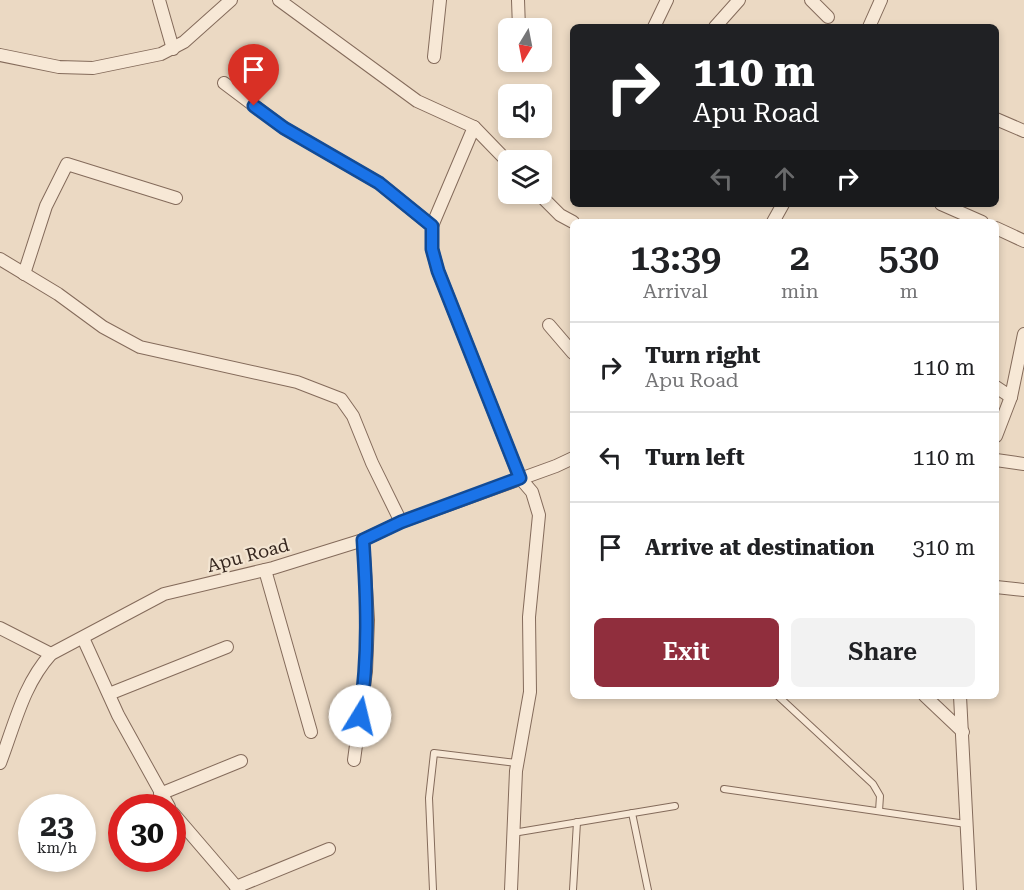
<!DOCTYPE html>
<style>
:root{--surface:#fff;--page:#f2f2f2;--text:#202124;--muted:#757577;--line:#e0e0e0;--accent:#902e3d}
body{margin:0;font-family:"Roboto Serif",serif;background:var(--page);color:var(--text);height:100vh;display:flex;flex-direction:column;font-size:22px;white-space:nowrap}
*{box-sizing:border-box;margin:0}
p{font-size:20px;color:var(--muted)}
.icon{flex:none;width:33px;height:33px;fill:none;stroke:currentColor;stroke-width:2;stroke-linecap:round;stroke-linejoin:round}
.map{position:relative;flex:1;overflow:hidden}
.panel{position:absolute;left:570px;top:219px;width:429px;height:480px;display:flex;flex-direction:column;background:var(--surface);border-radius:9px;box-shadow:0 3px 9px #0003}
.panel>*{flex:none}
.banner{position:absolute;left:570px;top:24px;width:429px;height:183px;border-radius:9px;box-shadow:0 3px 9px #0003;background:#202124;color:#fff;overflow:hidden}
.needle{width:39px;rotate:190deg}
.buttons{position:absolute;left:498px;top:18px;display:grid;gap:12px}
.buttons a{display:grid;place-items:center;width:54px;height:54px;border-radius:9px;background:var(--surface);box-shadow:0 3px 9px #0003;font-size:30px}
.speed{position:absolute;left:18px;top:794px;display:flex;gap:12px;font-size:30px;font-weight:700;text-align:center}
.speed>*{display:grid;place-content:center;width:78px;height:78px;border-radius:50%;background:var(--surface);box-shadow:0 3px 9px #0003;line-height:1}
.speed small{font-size:15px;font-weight:400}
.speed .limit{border:9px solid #d22;background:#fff;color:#111}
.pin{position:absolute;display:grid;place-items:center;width:51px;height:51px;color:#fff;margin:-62px -26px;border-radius:50% 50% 50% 0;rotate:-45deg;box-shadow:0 0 6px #0007}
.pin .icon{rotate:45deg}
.me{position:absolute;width:66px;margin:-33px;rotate:9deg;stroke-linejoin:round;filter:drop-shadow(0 0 4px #0008)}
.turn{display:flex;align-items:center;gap:21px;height:126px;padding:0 24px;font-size:27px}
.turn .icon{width:78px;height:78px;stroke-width:2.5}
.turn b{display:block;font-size:42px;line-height:51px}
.lanes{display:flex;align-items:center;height:57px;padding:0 24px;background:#0003;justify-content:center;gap:30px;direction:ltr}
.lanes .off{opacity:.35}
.eta{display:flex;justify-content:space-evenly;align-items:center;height:102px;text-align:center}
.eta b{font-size:36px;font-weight:600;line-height:42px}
.action{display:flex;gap:12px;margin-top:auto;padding:12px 24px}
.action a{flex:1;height:69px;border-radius:9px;background:var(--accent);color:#fff;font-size:24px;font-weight:600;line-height:69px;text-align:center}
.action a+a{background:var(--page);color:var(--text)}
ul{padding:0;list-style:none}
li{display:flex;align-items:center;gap:18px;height:90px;padding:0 24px;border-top:2px solid var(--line)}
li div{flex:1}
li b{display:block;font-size:22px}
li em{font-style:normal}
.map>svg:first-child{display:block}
</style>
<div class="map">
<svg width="1024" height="890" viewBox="0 0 1024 890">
<rect width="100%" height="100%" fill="#ebd9c3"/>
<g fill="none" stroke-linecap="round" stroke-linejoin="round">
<defs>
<g id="service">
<polyline points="778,696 873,784 880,796 879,811"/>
<polyline points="724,789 966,824"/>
<polyline points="632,813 648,890"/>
<polyline points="513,833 675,806"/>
<polyline points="433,890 429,798 434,753 517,763"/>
<polyline points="573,890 577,822"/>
</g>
<g id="minor">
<polyline points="159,0 173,49"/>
<polyline points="279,0 417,101 474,127 508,162"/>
<polyline points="518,0 519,28"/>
<polyline points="811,0 828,17"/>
<polyline points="654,27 667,0"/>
<polyline points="715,27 739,0"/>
<polyline points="869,27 881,0"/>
<polyline points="0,55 59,67 93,68 161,54 184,42 231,0"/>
<polyline points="434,57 440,0"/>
<polyline points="224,83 284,128 379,183 432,226"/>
<polyline points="996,119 1024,131"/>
<polyline points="474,127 432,226 432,249 438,271 520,478 532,492 539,515 529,617 530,692 516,771 511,890"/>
<polyline points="539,194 560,215 573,222"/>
<polyline points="941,204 982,222"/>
<polyline points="773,222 783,204"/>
<polyline points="996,228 1024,241"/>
<polyline points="0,259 58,294 103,327 140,347 297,382 341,399 353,416 372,463 401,522"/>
<polyline points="24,274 46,206 67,164 176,198"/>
<polyline points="549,325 573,353"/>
<polyline points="996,387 1011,397"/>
<polyline points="996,436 1011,397 1024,334"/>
<polyline points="996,460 1024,464"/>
<polyline points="265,570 311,732"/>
<polyline points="996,587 1024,590"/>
<polyline points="0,628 51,654"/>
<polyline points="83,638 118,715 169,807"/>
<polyline points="109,694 227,647"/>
<polyline points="925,696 963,732"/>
<polyline points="960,696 970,890"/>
<polyline points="354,760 366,671 368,620 363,540"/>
<path d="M0 763C15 724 23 685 51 654L164 594 273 568 363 540 401 522 556 466 573 458"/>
<polyline points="160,794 241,761"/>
<polyline points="172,812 239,890"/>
<polyline points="236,887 329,849"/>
</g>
</defs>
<use href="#service" stroke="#846b5b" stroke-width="8"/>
<use href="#minor" stroke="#846b5b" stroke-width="14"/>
<use href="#service" stroke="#f7e8d6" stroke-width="6"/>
<use href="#minor" stroke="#f7e8d6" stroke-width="12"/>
</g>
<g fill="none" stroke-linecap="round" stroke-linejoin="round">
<defs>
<path id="route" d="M254 106 284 128 379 183 432 226V249L438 271 520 478 401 522 363 540C367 601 369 654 360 716"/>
</defs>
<use href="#route" stroke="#114b97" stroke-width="15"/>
<use href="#route" stroke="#1a73e8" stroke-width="10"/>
</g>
<g text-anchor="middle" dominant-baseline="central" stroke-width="4.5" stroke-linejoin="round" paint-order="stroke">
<g font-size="18" fill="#35261e" stroke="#f3e5d2">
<text transform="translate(248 555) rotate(-15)">Apu Road</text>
</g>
</g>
</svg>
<div class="buttons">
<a><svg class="needle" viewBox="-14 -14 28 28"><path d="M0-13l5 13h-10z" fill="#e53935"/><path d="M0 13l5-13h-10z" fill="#757577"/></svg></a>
<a><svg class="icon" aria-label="sound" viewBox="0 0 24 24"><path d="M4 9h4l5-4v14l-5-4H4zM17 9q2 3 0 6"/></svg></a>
<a><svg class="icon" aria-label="layers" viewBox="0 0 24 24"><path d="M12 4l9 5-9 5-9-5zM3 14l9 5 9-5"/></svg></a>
</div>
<div class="speed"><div>23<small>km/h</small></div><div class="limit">30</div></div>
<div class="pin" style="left:254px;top:106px;background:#d93025"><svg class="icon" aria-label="arrive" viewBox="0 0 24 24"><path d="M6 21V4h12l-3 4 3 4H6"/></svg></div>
<svg class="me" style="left:360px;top:716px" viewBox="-20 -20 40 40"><circle r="19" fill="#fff"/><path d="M0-13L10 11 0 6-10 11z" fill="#1a73e8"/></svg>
<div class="banner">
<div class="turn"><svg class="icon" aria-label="right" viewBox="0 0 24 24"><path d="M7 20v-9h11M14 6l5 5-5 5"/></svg><div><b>110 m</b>Apu Road</div></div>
<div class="lanes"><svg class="icon off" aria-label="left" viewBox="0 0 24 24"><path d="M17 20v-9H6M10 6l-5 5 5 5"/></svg><svg class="icon off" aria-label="ahead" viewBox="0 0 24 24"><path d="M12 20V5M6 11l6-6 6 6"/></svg><svg class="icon" aria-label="right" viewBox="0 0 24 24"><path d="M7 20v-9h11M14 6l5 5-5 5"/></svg></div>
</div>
<section class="panel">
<div class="eta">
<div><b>13:39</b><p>Arrival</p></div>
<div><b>2</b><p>min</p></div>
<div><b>530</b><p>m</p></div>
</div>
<ul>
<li><svg class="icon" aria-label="right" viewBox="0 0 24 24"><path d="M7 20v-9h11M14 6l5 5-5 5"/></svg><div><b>Turn right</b><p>Apu Road</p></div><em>110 m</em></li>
<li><svg class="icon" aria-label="left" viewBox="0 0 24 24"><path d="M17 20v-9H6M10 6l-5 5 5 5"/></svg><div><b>Turn left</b></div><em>110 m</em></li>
<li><svg class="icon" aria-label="arrive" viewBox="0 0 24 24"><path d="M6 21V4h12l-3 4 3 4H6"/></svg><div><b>Arrive at destination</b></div><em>310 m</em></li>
</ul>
<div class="action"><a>Exit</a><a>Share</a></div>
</section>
</div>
